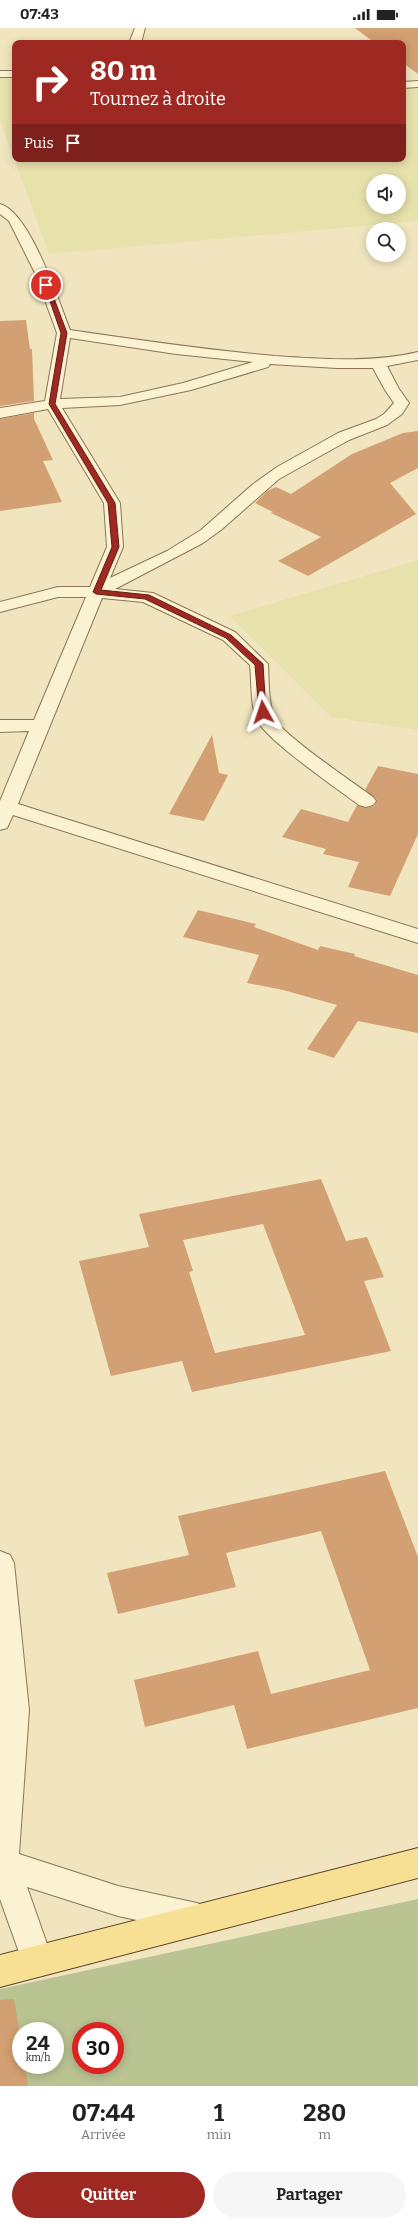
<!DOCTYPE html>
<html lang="fr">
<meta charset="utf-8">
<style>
:root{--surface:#fff;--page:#f6f6f6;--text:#222;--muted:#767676;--accent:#9e2922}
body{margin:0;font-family:Bitter,serif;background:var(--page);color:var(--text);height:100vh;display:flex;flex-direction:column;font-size:15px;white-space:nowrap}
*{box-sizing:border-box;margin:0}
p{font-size:13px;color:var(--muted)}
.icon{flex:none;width:22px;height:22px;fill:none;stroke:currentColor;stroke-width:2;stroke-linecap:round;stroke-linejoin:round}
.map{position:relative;height:2058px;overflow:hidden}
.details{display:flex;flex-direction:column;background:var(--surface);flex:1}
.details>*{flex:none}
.hud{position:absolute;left:12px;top:12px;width:394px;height:122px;border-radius:8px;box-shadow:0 2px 10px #0003;background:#9e2922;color:#fff;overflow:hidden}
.tools{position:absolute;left:366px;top:146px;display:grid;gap:8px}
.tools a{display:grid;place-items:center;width:40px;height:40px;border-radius:50%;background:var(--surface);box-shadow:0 2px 10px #0003;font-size:20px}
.speed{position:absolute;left:12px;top:1994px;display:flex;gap:8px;font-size:20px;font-weight:700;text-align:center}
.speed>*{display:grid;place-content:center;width:52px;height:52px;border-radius:50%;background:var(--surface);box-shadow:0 2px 10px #0003;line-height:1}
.speed small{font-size:10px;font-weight:400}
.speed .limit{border:6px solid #d22;background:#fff;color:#111}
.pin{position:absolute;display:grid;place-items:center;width:34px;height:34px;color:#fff;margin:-17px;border:2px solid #fff;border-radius:50%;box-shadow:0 1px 4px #0007}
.me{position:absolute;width:44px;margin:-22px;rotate:355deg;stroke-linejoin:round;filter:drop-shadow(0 0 3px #0008)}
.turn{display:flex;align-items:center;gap:14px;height:84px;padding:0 12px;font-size:18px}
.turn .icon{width:52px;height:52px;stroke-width:2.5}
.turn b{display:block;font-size:28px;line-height:34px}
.then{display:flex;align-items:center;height:38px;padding:0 12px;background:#0003;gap:8px;font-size:15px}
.eta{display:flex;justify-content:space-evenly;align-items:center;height:68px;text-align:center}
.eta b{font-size:24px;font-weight:700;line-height:28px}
.action{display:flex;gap:8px;margin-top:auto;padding:8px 12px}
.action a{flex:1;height:46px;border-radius:24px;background:var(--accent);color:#fff;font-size:16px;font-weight:700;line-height:46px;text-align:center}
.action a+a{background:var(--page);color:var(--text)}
.status{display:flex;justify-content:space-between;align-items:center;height:28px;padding:0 20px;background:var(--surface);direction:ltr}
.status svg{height:11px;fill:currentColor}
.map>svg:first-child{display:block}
</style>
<div class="status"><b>07:43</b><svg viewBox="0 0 49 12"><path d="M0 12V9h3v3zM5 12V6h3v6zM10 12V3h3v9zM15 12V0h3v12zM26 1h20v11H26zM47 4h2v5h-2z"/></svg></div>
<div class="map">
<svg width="418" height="2058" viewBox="0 0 418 2058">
<rect width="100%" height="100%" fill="#f1e5bf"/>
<g fill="#e7e1ac" fill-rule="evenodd">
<path d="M0 46H15V131H403V59L418 57V193L49 226 0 92ZM373 153H399V179H373Z"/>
<polygon points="418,532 418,702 331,689 230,588"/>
</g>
<path fill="#bac392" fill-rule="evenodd" d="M418 1871V2058H0V1961ZM21 2003H55V2037H21ZM81 2003H115V2037H81Z"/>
<g fill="#d2a072" fill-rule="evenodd">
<polygon points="355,0 418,0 418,46 403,35 403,15 375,15"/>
<polygon points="26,292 30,321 32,321 34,373 0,378 0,293"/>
<polygon points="34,385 34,391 53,432 43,433 62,474 0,483 0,391"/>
<polygon points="418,403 418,440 390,455 416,486 308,548 278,533 321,509 271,485 273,484 255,475 267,463 276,459 291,466 352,426 403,405"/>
<polygon points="212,707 219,745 228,747 204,793 169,786"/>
<polygon points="378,738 418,746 418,806 390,868 348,859 359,834 323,826 326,821 282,809 301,781 348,794 357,777 366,780 374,778 377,772 365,762"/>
<polygon points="198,882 256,896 254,899 318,922 320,918 355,926 354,928 418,947 418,1005 358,993 334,1030 307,1021 337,977 283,962 247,955 259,927 183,909"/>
<path d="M321 1151 346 1213 367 1209 384 1249 364 1253 391 1323 192 1364 182 1333 111 1348 79 1233 149 1219 139 1186ZM263 1196 305 1307 215 1325 189 1244 193 1243 183 1212Z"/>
<polygon points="385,1443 418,1529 418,1680 247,1721 234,1677 145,1699 134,1652 258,1623 271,1666 370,1642 321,1503 226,1525 236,1559 118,1586 107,1545 189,1527 178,1488"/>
<polygon points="14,1971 21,2013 21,2037 25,2037 28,2058 0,2058 0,1972"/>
</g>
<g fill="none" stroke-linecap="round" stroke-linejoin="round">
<defs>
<g id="minor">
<polygon points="135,0 145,0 141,15 129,15"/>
<rect x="0" y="43" width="15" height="6"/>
<polygon points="418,53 418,59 403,60 403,54"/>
<path d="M0 176C30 184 59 274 70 302 138 312 207 322 275 328 324 331 371 335 418 324V332L387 338 399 361 409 375 402 386 387 397 349 412 279 451 221 502 203 515 115 561 153 565 235 604 268 636C269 653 268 675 275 691 283 707 354 755 373 769L376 773 373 777 366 779 359 777C339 762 266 712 257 692 250 676 252 655 250 637L223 612 143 574 102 570 18 776 418 901V915L13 787 7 800 0 802V773L29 703 0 704V692H34L86 569H58L0 584V574L58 559H90L107 519 104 475 48 381 0 390V380L45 373 57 305 35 245 9 193 0 186ZM70 310 176 326 253 334 183 355 120 369 60 371ZM270 336 337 340H373L385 362 394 375 384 386 376 391 338 405 277 439 252 457 201 502 167 523 110 550 123 519 120 475 62 380 120 377 191 362 268 339Z"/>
<polygon points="0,1523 10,1527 14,1535 29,1682 19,1826 118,1858 197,1875 208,1879 213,1890 208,1901 197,1905 118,1888 27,1859 53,1933 48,1944 37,1949 26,1944 0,1871"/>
</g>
<polygon id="major" points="418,1820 418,1850 0,1959 0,1927"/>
</defs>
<use href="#minor" stroke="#8b7556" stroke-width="2"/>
<use href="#major" stroke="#58432b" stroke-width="2"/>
<use href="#minor" fill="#fbf2d2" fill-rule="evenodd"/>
<use href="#major" fill="#f7df93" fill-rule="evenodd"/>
</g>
<polygon fill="#9e2922" stroke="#671b16" points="44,256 49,257 67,305 55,376 115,475 119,519 101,562 149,567 231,607 263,636 266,685 259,684 255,637 226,610 145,571 96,566 93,564 112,519 108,475 49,376 61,305"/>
</svg>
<div class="tools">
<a><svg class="icon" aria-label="sound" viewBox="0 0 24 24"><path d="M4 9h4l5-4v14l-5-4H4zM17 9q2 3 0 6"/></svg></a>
<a><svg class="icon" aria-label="search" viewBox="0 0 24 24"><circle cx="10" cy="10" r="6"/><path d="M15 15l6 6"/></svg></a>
</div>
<div class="speed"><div>24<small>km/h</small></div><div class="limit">30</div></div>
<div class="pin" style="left:46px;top:257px;background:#d93025"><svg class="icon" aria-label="arrive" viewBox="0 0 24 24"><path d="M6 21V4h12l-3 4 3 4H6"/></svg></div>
<svg class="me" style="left:263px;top:684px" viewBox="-20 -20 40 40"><path d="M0-17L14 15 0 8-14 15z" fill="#9e2922" stroke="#fff" stroke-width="4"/></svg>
<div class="hud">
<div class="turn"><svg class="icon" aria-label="right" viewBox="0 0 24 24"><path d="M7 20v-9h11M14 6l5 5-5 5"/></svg><div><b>80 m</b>Tournez à droite</div></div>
<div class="then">Puis<svg class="icon" aria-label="arrive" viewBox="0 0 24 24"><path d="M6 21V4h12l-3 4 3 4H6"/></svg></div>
</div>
</div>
<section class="details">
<div class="eta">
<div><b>07:44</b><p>Arrivée</p></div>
<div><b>1</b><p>min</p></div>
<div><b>280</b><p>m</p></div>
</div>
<div class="action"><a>Quitter</a><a>Partager</a></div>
</section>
